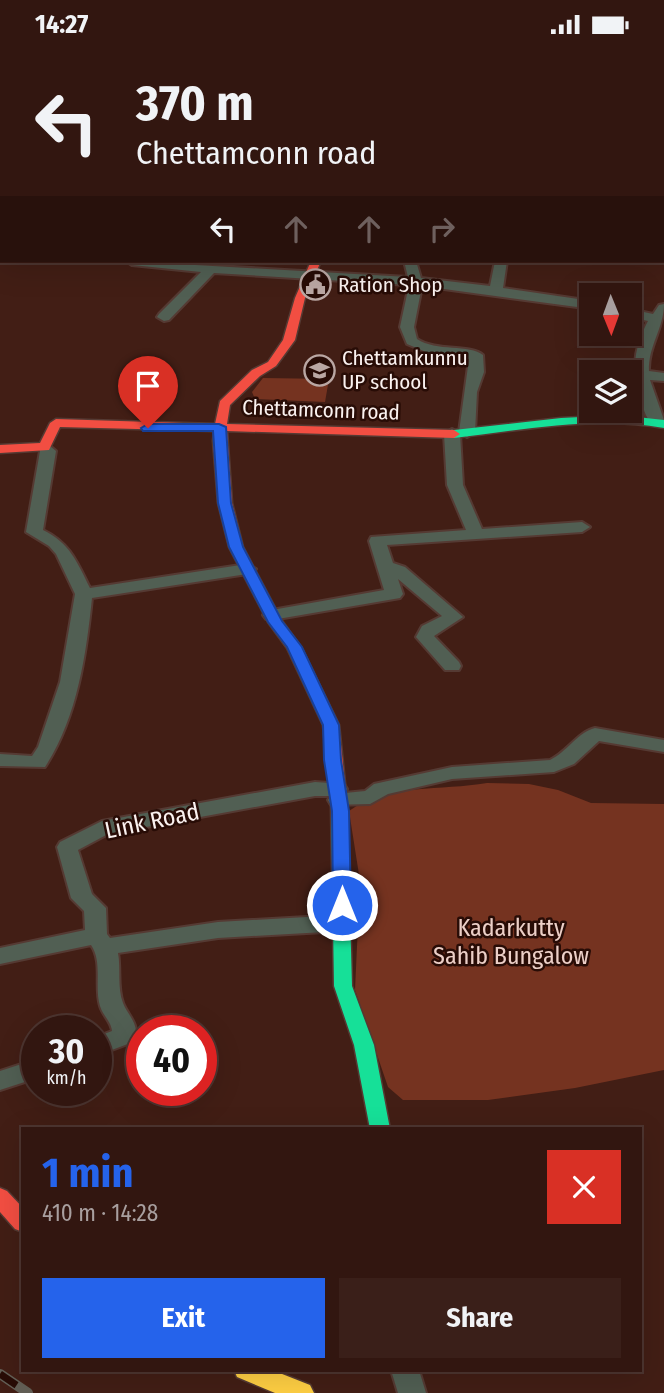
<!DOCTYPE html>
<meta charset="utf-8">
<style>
:root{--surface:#321610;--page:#3a1f19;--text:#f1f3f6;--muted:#a89f9f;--line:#4d3530;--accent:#2563eb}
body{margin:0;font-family:"Fira Sans Condensed",sans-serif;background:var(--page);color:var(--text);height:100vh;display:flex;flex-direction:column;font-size:26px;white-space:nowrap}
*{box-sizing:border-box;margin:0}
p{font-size:23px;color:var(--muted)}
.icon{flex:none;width:38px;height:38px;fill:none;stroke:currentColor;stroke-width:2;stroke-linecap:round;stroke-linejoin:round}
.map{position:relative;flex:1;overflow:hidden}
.drawer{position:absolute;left:21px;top:1078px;width:621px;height:245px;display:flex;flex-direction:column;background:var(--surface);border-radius:0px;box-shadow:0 7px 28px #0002,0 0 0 2px var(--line)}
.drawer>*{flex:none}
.guide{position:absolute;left:0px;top:0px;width:665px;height:214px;box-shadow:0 7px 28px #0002,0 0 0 2px var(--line);background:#321610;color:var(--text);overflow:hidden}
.needle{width:46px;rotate:179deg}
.buttons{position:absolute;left:579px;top:234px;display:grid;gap:14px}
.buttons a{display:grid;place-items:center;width:63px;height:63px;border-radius:0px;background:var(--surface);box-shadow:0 7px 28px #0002,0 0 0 2px var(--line);font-size:35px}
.speed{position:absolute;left:21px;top:966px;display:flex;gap:14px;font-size:35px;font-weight:700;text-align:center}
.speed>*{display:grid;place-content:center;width:91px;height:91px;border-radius:50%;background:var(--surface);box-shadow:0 7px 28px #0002,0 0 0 2px var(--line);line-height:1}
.speed small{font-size:18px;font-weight:400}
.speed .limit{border:10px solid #d22;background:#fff;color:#111}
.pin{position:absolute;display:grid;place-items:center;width:60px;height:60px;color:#fff;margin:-72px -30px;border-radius:50% 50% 50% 0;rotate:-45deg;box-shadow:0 0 7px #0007}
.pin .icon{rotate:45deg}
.me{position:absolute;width:77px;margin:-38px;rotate:0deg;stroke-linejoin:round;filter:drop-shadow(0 0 5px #0008)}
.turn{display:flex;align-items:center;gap:24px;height:147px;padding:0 21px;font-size:32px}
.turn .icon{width:91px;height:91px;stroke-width:2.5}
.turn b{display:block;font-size:49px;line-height:60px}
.lanes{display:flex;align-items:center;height:66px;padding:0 21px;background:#0003;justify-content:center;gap:35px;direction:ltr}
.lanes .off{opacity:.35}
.round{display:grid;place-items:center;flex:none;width:74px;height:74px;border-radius:0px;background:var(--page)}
.headline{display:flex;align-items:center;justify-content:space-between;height:119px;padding:0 21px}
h1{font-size:42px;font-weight:700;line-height:52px;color:var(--accent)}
.primary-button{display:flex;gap:14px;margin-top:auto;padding:14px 21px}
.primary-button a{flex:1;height:80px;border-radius:0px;background:var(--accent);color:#fff;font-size:28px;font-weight:700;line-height:80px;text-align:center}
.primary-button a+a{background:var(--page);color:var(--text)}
.status{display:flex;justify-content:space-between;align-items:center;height:49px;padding:0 35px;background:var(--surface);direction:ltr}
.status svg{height:19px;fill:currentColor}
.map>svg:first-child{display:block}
</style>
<div class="status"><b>14:27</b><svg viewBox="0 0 49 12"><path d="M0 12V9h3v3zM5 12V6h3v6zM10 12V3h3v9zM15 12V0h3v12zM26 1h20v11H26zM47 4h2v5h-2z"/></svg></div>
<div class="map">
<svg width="664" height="1344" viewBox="0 0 664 1344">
<rect width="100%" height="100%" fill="#421e15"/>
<g fill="#753320">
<polygon points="263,329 329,330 325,353 255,350 252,343"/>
<path d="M487 734 529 735 558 741 591 754 664 755V1021L575 1039 488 1051H403L388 1038 355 941 360 832 349 762C387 734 442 742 487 734Z"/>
</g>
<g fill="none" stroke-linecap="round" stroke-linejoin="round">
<defs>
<g id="street">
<polygon points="3,0 13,0 14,2 4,2"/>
<polygon points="87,0 98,0 99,2 88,2"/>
<polygon points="239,0 249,0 238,2"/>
<polygon points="360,0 370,0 359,2"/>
<polygon points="0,12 2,12 0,20"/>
<rect x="663" y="32" width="1" height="6"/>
<rect x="663" y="68" width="1" height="6"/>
<polygon points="0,141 2,142 2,150 0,149"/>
<rect x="663" y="154" width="1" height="8"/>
<polygon points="2,157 2,165 0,166 0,158"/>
<rect x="0" y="186" width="2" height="8"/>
<path d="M126 212 408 228 404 212H416L421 229 490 237 495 212H507L503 239 592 252V260L422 237 414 278 417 290C436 303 470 295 483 306L484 323 477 343 475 383 467 388 459 383 469 310 431 305 407 295 400 278 409 236 214 224 169 271 164 272 157 268 159 265 201 223 132 216Z"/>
<path d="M664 255C664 279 648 297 649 322L664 324V332L650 331 664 371 656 376C648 373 646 366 643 359 631 328 632 302 648 272L630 268V260L653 265 659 256Z"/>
<polygon points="452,380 460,385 463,436 482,480 582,473 590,478 582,483 387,496 393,514 405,518 463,568 434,587 459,613 461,617 459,621 445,621 416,588 422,577 442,567 398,530 403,545 400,549 272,571 266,570 263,566 266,562 272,561 384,541 369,492 371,488 466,481 447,436 444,385"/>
<path d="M45 393 56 402 43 481C70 494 77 513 90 539L247 515 256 520 247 525 92 549C86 607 77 669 45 718L0 717V705L32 707 38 698 60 633 75 545 56 505 49 497 26 483 40 402 37 398Z"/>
<path d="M595 679 664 691V703L599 692 574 715 554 723 452 730 388 745 370 755 331 756 328 751 331 747H315L108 785 78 801 92 845 106 859 107 885 110 889 218 873 342 866 350 869 353 874 350 879 342 882 218 889 118 904C121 920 117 938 123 954 128 967 142 977 133 993L96 1007V988L112 982C111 972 103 967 100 957 94 938 103 913 91 896L0 915V899L85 881 84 862 71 849 57 798 60 793 102 772 315 733 344 735 347 740 345 744 365 742 374 735 452 718 550 711C567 703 578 683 595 679Z"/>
<polygon points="37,1010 37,1029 0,1041 0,1022"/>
<polygon points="391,1321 419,1321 426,1344 398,1344"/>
</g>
<g id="fast">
<path d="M619 366 664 371V379C595 366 523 381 454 389L448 385 454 381 561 369Z"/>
<polygon points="339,749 347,754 352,937 374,996 390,1080 370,1080 354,996 334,937 331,754"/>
</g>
<polygon id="slow" points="234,1321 272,1321 310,1336 314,1344 275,1344 237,1328"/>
<g id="jam">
<polygon points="447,0 460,0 462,2 448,2"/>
<rect x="663" y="20" width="1" height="6"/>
<polygon points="311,212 321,212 305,249 295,291 276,317 260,327 230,356 227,375 454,381 460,385 454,389 227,382 232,454 243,498 282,572 301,598 339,676 347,754 339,759 331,754 323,676 287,599 268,573 229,498 218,454 213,392 214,382 60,378 49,401 0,404 0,396 40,394 50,374 56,370 215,375 220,352 252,321 268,313 283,291 295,249"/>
<polygon points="0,1139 7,1142 23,1159 23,1183 15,1180 0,1163"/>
</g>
</defs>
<use href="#street" stroke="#553a33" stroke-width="4"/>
<use href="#fast" stroke="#553a33" stroke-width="3"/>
<use href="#slow" stroke="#553a33" stroke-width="3"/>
<use href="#jam" stroke="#553a33" stroke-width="3"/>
<use href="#street" fill="#515f53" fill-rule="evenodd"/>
<use href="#fast" fill="#16e098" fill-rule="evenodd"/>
<use href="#slow" fill="#ffcf43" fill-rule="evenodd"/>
<use href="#jam" fill="#f24e42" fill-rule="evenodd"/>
<defs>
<polyline id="rail" points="0,1325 28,1344"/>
</defs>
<use href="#rail" stroke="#635f56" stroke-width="10"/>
<use href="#rail" stroke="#280c06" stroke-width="7" stroke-dasharray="20" stroke-linecap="butt"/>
</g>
<polygon fill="#2563eb" stroke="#184099" stroke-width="2" points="148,375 219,375 226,378 231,454 243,498 282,572 302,598 339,676 341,711 349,762 351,856 348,861 342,863 333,856 332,762 324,711 323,676 287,598 268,573 229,498 218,454 213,382 143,382 141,379"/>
<defs>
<symbol id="civic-ring" viewBox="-11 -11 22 22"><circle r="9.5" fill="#280c06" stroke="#baa7a3" stroke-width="1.5"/><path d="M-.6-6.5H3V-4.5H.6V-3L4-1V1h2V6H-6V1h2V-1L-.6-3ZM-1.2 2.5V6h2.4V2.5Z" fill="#baa7a3"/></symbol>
<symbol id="school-ring" viewBox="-11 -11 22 22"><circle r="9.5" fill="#280c06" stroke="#baa7a3" stroke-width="1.5"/><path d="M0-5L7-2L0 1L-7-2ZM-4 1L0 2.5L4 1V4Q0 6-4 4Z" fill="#baa7a3"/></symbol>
</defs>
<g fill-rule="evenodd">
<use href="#civic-ring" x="298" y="218" width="35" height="35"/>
<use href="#school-ring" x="302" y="304" width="35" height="35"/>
</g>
<g text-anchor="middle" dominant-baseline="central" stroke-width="5" stroke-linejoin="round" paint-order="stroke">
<g font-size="21" fill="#faf1ef" stroke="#280c06" text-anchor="start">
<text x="338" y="236">Ration Shop</text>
<text x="342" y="309">Chettamkunnu<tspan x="342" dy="24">UP school</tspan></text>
</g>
<g font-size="21" fill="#faf1ef" stroke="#280c06">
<text transform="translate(321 361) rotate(2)">Chettamconn road</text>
</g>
<g font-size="24" fill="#faf1ef" stroke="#280c06">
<text transform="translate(152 772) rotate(-12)">Link Road</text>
</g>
<g font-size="24" fill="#eccfc7" stroke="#280c06">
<text x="511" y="879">Kadarkutty<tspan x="511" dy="28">Sahib Bungalow</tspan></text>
</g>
</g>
</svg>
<div class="buttons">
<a><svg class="needle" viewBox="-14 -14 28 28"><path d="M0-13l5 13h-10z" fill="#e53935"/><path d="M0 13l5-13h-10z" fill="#a89f9f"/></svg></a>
<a><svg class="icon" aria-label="layers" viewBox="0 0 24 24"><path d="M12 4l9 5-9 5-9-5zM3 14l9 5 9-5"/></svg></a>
</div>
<div class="speed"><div>30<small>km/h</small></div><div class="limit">40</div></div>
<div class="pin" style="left:148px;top:379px;background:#d93025"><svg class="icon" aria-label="arrive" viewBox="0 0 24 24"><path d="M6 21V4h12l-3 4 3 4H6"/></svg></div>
<svg class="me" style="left:342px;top:856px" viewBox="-20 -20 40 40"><circle r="17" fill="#2563eb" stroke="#fff" stroke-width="3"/><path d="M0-11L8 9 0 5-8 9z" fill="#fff"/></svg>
<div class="guide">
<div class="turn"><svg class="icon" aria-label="left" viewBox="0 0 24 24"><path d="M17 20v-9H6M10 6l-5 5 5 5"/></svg><div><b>370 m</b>Chettamconn road</div></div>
<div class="lanes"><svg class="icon" aria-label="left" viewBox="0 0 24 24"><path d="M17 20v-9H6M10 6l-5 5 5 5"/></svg><svg class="icon off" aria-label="ahead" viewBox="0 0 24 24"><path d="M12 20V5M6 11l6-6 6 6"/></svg><svg class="icon off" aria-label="ahead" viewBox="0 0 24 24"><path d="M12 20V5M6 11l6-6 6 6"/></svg><svg class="icon off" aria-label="right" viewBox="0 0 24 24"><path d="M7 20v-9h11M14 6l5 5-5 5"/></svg></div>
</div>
<section class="drawer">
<div class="headline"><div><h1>1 min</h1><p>410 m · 14:28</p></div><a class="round" style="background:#d93025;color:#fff"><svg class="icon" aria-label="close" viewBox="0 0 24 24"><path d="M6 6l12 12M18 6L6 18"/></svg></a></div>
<div class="primary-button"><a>Exit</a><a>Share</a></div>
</section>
</div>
